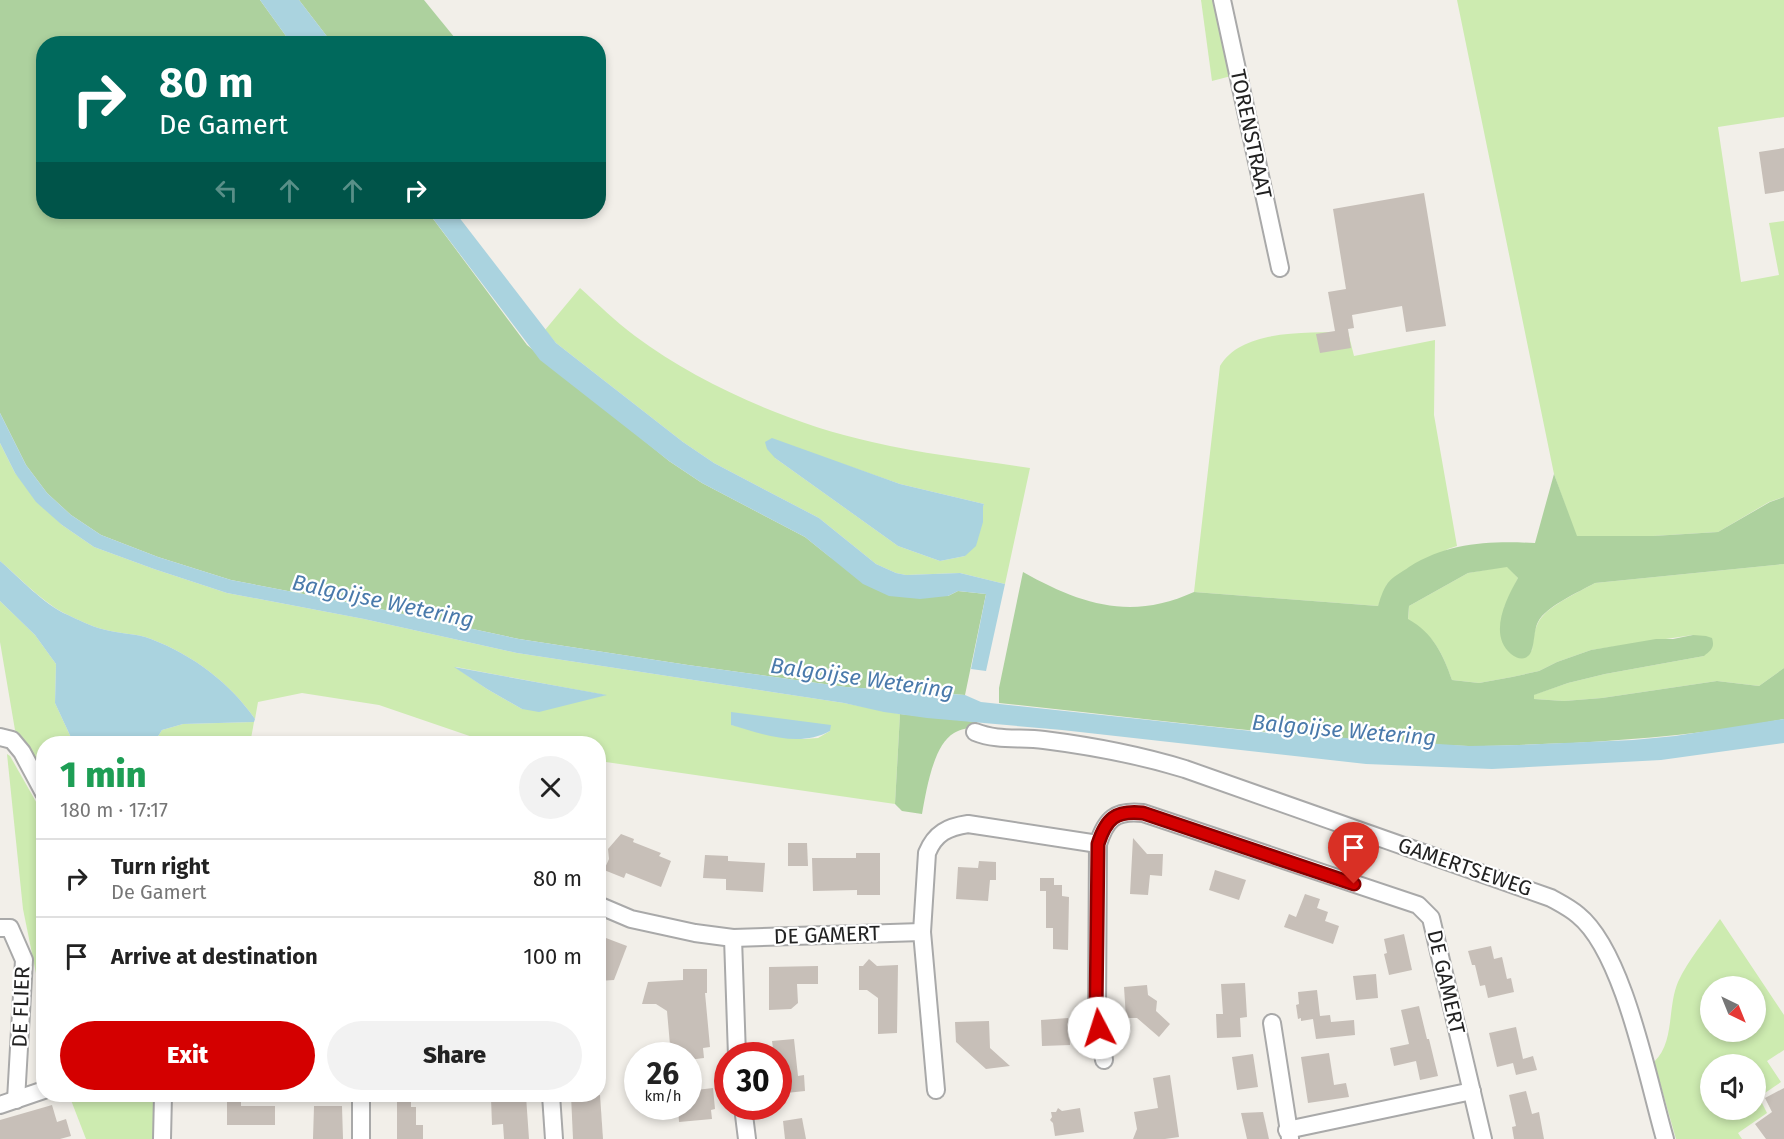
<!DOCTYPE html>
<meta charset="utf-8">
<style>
:root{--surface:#fff;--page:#f2f2f2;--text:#222;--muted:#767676;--line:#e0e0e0;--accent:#d40000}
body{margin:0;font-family:"Fira Sans",sans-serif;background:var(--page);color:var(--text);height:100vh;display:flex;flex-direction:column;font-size:22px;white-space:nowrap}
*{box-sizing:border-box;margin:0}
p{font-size:20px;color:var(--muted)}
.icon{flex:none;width:33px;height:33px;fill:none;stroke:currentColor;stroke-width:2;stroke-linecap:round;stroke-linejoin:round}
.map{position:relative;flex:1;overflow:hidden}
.sheet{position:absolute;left:36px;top:736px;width:570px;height:366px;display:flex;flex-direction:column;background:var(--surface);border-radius:24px;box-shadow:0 3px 9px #0003}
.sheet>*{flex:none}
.banner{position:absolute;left:36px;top:36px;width:570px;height:183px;border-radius:24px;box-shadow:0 3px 9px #0003;background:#00695c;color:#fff;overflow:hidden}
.needle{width:39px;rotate:137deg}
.buttons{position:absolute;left:1700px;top:976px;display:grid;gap:12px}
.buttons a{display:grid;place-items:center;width:66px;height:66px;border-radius:50%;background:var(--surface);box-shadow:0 3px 9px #0003;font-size:30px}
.speed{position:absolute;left:624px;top:1042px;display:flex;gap:12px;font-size:30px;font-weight:700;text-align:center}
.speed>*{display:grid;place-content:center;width:78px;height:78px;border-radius:50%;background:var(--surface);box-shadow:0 3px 9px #0003;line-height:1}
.speed small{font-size:15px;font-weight:400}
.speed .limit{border:9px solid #d22;background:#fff;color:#111}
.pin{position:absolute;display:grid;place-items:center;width:51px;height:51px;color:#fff;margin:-62px -26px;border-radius:50% 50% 50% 0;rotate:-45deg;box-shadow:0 0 6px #0007}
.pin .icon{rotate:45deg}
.me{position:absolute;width:66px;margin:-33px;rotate:355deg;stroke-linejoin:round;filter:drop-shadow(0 0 4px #0008)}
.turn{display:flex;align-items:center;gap:21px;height:126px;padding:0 24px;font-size:27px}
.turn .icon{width:78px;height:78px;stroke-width:2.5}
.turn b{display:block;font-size:42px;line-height:51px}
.lanes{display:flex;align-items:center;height:57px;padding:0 24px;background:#0003;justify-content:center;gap:30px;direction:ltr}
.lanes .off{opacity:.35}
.round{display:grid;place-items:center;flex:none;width:63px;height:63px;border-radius:32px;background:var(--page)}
.head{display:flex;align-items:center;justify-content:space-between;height:102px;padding:0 24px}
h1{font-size:36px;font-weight:800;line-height:45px;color:#1e9e55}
.action{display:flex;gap:12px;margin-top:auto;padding:12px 24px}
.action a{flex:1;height:69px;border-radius:36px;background:var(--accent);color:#fff;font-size:24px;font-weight:800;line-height:69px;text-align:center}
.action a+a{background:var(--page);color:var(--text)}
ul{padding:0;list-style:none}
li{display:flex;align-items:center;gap:18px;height:78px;padding:0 24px;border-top:2px solid var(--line)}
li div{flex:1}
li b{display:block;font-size:22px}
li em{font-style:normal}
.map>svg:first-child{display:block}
</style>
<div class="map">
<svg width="1784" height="1139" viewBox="0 0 1784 1139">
<rect width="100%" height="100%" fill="#f2efe9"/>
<g fill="#cdebb0" fill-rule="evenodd">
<polygon points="1201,0 1218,0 1235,75 1212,81"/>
<polygon points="1457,0 1784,0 1784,117 1718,127 1741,282 1779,275 1769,223 1784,221 1784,497 1769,502 1718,532 1653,536 1576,536 1554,474"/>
<path d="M580 288C598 304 615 321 635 336 701 385 791 424 872 442 924 454 977 460 1030 468L1005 584 960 573 906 575 896 573 876 564 819 518 714 463 683 442 556 343 545 330ZM775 458 837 462 900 484 984 504 965 556 940 561 898 546Z"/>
<path d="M1348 332 1354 356 1435 340 1434 415 1457 546 1448 549 1387 584 1378 606 1194 592 1220 366C1242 328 1311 333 1348 332Z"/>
<path d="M0 443 15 473 62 525 94 547 154 569 227 593 364 619 517 653 844 703 900 714 895 804 599 761 598 744H493L379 705 302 693 258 702 255 719C230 683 193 655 151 639 136 633 118 634 102 629 90 626 79 620 68 615 44 604 20 578 0 561ZM455 667H456L605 695 575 702 522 709 487 689ZM731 725 830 731 818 738 804 739Z"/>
<path d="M1784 564V668L1759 686 1717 681 1602 698 1564 701 1534 699 1533 695 1568 683 1605 674 1704 656 1693 635 1591 650 1557 662 1539 671 1512 677 1479 683 1452 680C1441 650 1435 637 1408 620L1409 606 1468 573 1507 566 1518 578 1504 608 1532 651C1533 640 1534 627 1541 618 1552 604 1579 592 1595 583Z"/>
<polygon points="0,601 35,635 56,664 55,703 74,744 44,744 43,775 15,730 0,642"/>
<polygon points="254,722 250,744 153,744 162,730 183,724"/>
<polygon points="7,754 10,756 43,814 43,1008 23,909"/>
<path d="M1720 919 1784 1015V1050L1767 1061 1781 1082 1759 1097 1767 1113 1738 1133 1742 1139H1676L1654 1062C1675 1042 1667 1008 1678 982 1688 960 1706 939 1720 919ZM1710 987H1755V1032H1710ZM1710 1065H1755V1110H1710Z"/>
<polygon points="69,1095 155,1095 155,1139 86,1139"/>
</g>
<g fill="#add19e">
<polygon points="0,0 260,0 291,43 44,44 44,212 428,212 527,345 669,461 702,483 805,537 830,557 948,596 958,591 986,594 965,695 846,687 688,665 519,639 366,606 231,580 158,557 101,535 71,515 47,493 26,465 0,413"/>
<polygon points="299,0 424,0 459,43 332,43"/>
<path d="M1554 474 1577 536H1653L1718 532 1770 502 1784 497V564L1595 583C1579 592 1546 606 1538 622 1533 631 1535 651 1528 656 1523 661 1516 658 1511 654 1488 635 1506 599 1518 578L1507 567 1468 573 1409 606 1408 619C1433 633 1443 654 1452 680L1479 683 1512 677 1539 671 1557 662 1591 650 1656 639H1673L1693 635 1706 636 1712 638C1715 648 1711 650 1704 656L1605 674 1568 683 1534 695V699L1564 701 1602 698 1717 681 1759 686 1784 668V719C1714 733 1644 739 1573 743 1538 744 1503 746 1468 746 1311 741 1155 719 999 703V688L1023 572C1080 604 1131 621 1194 592L1378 606C1380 599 1383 590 1387 584 1392 577 1402 572 1409 567 1449 542 1490 541 1535 543Z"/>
<path d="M900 714 977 722V726C970 728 960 729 954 733 933 745 926 792 922 814L902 811 895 804Z"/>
</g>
<g fill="#aad3df">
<polygon points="260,0 299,0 332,43 291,43"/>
<polygon points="428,212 455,212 556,343 683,442 714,463 819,518 876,564 896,573 906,575 960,573 1005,584 986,671 971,669 986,594 958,591 948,596 920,599 889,596 863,584 805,537 702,483 669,461 540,360"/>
<polygon points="0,413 26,465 47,493 71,515 101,535 158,557 231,580 366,606 519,639 688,665 846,687 965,695 981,702 1270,733 1469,746 1519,745 1633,740 1675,736 1784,719 1784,743 1661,760 1492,769 1366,764 1062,730 927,718 884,712 844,703 517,653 364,619 227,593 154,569 94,547 62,525 36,502 15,473 0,443"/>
<polygon points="772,438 900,484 984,504 983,507 983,522 976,546 965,556 940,561 898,546 775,458 767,449 765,442"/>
<path d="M0 561C20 578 44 605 68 615 79 620 90 626 102 629 118 634 136 633 151 639 193 655 230 683 255 719L254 722 183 724 162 730 153 744H74L55 703 56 664 35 635 0 601Z"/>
<polygon points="454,667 607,695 539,712 522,709 487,689"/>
<path d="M731 712 831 725 830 731C799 748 762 734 731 725Z"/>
</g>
<g fill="#c7bfb8">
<polygon points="1784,148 1784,191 1765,194 1759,152"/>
<polygon points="1424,193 1446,326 1406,332 1402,306 1352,315 1354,328 1348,329 1351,348 1320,353 1316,334 1335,331 1328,292 1346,289 1333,209"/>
<polygon points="621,834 634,839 633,842 661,853 659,856 671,861 661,887 626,873 624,878 604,870 609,859 608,849"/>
<polygon points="1133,838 1147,854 1163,854 1162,876 1150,875 1148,895 1130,894"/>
<polygon points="788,843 807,843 808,866 788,866"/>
<polygon points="856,853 880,853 880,895 857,895 857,890 813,891 812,858 856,858"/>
<polygon points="705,855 728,856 728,861 765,863 763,892 726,890 726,879 703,878"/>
<polygon points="979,861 996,862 996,880 990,880 988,901 956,899 958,867 978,868"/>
<polygon points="1215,870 1246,880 1239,900 1209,890"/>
<polygon points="1040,878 1054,878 1054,885 1062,885 1062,896 1069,897 1068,950 1053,949 1053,928 1046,928 1046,891 1040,891"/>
<polygon points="1305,894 1320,899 1317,908 1328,912 1325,921 1339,926 1333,944 1284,927 1289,914 1296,917"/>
<polygon points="1404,934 1412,970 1389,975 1384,954 1387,953 1384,939"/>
<polygon points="598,935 627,946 614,980 598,981"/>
<polygon points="1491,946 1494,959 1502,957 1507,979 1511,978 1514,992 1488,998 1485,985 1480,986 1475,965 1472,965 1468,951"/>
<polygon points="869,959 877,966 898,965 897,1033 878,1034 878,998 867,990 859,990 859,966 863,966"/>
<polygon points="818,966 818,984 797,984 798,1003 791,1009 769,1010 769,967"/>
<polygon points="683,969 707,969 707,993 705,993 710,1047 703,1048 704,1058 688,1060 688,1056 671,1056 667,1011 656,1004 642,1004 648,982 683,980"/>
<polygon points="1376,974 1378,998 1356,1000 1353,976"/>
<polygon points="1245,983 1247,1017 1240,1018 1241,1037 1217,1038 1216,1014 1223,1014 1221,984"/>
<polygon points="1147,985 1148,995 1157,1001 1156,1011 1170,1024 1159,1037 1137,1018 1126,1018 1124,987"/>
<polygon points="1317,990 1320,1016 1330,1015 1331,1022 1354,1020 1355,1035 1316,1039 1313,1019 1301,1021 1301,1018 1298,1019 1296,1005 1299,1004 1298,992"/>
<polygon points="1419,1006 1427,1039 1429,1039 1438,1076 1420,1080 1416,1061 1394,1066 1390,1048 1409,1044 1401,1010"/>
<polygon points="1068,1018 1070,1045 1042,1046 1041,1020"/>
<polygon points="989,1021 990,1048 1010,1066 986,1069 956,1042 955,1022"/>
<polygon points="1516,1027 1523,1059 1533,1056 1537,1070 1516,1075 1513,1063 1497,1067 1489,1033"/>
<polygon points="794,1039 798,1076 804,1075 805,1091 786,1093 784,1077 778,1078 778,1056 774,1056 772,1041"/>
<polygon points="1329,1053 1334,1085 1346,1083 1349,1097 1308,1103 1301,1057"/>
<polygon points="1253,1054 1258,1087 1237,1090 1232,1057"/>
<polygon points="1170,1075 1179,1137 1165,1139 1133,1139 1137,1129 1134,1112 1158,1108 1153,1078"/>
<polygon points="713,1088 715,1109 711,1110 712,1119 679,1122 678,1107 688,1107 688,1091"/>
<polygon points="1784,1088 1784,1139 1766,1139 1755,1124 1772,1112 1765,1098"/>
<polygon points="1526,1091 1532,1114 1539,1112 1544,1139 1514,1139 1512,1127 1516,1126 1509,1095"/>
<polygon points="397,1095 411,1095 411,1107 416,1107 416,1125 423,1125 423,1139 397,1139"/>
<polygon points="571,1095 600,1095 603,1139 573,1139"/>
<polygon points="227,1096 241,1096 241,1106 275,1106 275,1125 227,1125"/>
<polygon points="526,1096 529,1139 504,1139 503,1124 492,1125 491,1098"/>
<polygon points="52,1105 57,1122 66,1119 71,1136 60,1139 0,1139 0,1120"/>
<polygon points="314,1106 342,1106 343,1139 313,1139"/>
<polygon points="1058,1108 1062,1111 1080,1108 1084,1132 1055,1136 1053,1123 1050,1120 1052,1117 1051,1112 1056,1112"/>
<polygon points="1263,1112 1269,1139 1247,1139 1241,1113"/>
<polygon points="802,1118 806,1139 785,1139 783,1121"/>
</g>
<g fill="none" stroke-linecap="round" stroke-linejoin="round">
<defs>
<g id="minor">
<polyline points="1222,0 1280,268"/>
<path d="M975 732C997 741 1021 737 1044 740 1092 746 1139 755 1185 769L1551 898C1560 903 1570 908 1578 915 1624 952 1648 1081 1665 1139"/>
<polyline points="0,737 12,740 22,752 44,793"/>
<polyline points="598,905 631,919 695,933 733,938 922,932"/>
<polyline points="0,928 10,928 24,960 16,1100"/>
<polyline points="733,938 737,1056"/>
<polyline points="1272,1023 1290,1138"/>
<path d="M1104 1060 1097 1011 1098 844C1106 819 1115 810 1143 813L1418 905 1431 918 1483 1139"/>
<path d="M936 1090 922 932 927 853C935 833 948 827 968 824L1098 844"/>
<polyline points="361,1095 361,1139"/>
<polyline points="551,1095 554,1139"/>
<polyline points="0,1105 44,1090"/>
<polyline points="743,1107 747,1139"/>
<polyline points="1287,1130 1472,1091"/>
<polyline points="162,1139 163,1095"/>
</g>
</defs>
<use href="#minor" stroke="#a9a9a9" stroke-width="20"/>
<use href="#minor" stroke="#fff" stroke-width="16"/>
</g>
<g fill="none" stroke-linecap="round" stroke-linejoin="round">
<defs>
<path id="route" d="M1099 1028 1096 1011 1098 844C1106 819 1115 810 1143 813L1354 884"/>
</defs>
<use href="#route" stroke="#8a0000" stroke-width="15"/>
<use href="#route" stroke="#d40000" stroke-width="10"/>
</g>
<g text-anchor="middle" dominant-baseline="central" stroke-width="4.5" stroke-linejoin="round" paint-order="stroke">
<g font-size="21" fill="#222" stroke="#fff">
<text transform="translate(1251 134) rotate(78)">TORENSTRAAT</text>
<text transform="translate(1465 867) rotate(19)">GAMERTSEWEG</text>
<text transform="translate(827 935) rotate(-2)">DE GAMERT</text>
<text transform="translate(1446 982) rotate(77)">DE GAMERT</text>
<text transform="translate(21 1007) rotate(-88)">DE FLIER</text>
</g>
<g font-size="22" font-style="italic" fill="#4a7aab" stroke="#fff">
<text transform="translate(383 601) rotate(12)">Balgoijse Wetering</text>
<text transform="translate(862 678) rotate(8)">Balgoijse Wetering</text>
<text transform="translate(1344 730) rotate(5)">Balgoijse Wetering</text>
</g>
</g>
</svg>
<div class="buttons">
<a><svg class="needle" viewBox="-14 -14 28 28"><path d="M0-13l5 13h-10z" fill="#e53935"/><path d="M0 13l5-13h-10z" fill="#767676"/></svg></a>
<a><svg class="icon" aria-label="sound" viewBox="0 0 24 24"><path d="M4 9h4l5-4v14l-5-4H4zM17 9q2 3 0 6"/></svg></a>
</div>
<div class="speed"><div>26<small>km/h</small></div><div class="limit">30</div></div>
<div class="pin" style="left:1354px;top:884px;background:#d93025"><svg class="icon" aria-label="arrive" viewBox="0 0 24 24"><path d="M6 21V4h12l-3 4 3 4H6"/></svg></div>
<svg class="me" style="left:1099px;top:1028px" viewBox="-20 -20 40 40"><circle r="19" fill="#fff"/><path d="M0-13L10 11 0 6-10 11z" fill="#d40000"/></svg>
<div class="banner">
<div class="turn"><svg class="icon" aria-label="right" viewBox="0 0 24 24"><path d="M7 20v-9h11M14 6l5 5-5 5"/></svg><div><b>80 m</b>De Gamert</div></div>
<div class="lanes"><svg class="icon off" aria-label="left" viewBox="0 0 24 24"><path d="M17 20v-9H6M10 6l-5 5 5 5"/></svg><svg class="icon off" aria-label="ahead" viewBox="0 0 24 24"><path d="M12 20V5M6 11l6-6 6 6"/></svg><svg class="icon off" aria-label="ahead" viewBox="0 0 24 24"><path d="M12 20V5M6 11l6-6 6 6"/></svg><svg class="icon" aria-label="right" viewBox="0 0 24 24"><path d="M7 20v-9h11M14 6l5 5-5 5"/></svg></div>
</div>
<section class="sheet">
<div class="head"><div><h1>1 min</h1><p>180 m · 17:17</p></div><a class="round"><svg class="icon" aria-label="close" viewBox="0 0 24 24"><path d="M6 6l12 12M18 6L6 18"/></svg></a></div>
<ul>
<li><svg class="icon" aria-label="right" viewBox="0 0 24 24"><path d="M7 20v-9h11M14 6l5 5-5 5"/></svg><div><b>Turn right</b><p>De Gamert</p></div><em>80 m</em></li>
<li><svg class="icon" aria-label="arrive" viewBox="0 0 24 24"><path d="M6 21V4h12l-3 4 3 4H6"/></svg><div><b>Arrive at destination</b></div><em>100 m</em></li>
</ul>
<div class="action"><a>Exit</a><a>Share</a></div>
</section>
</div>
